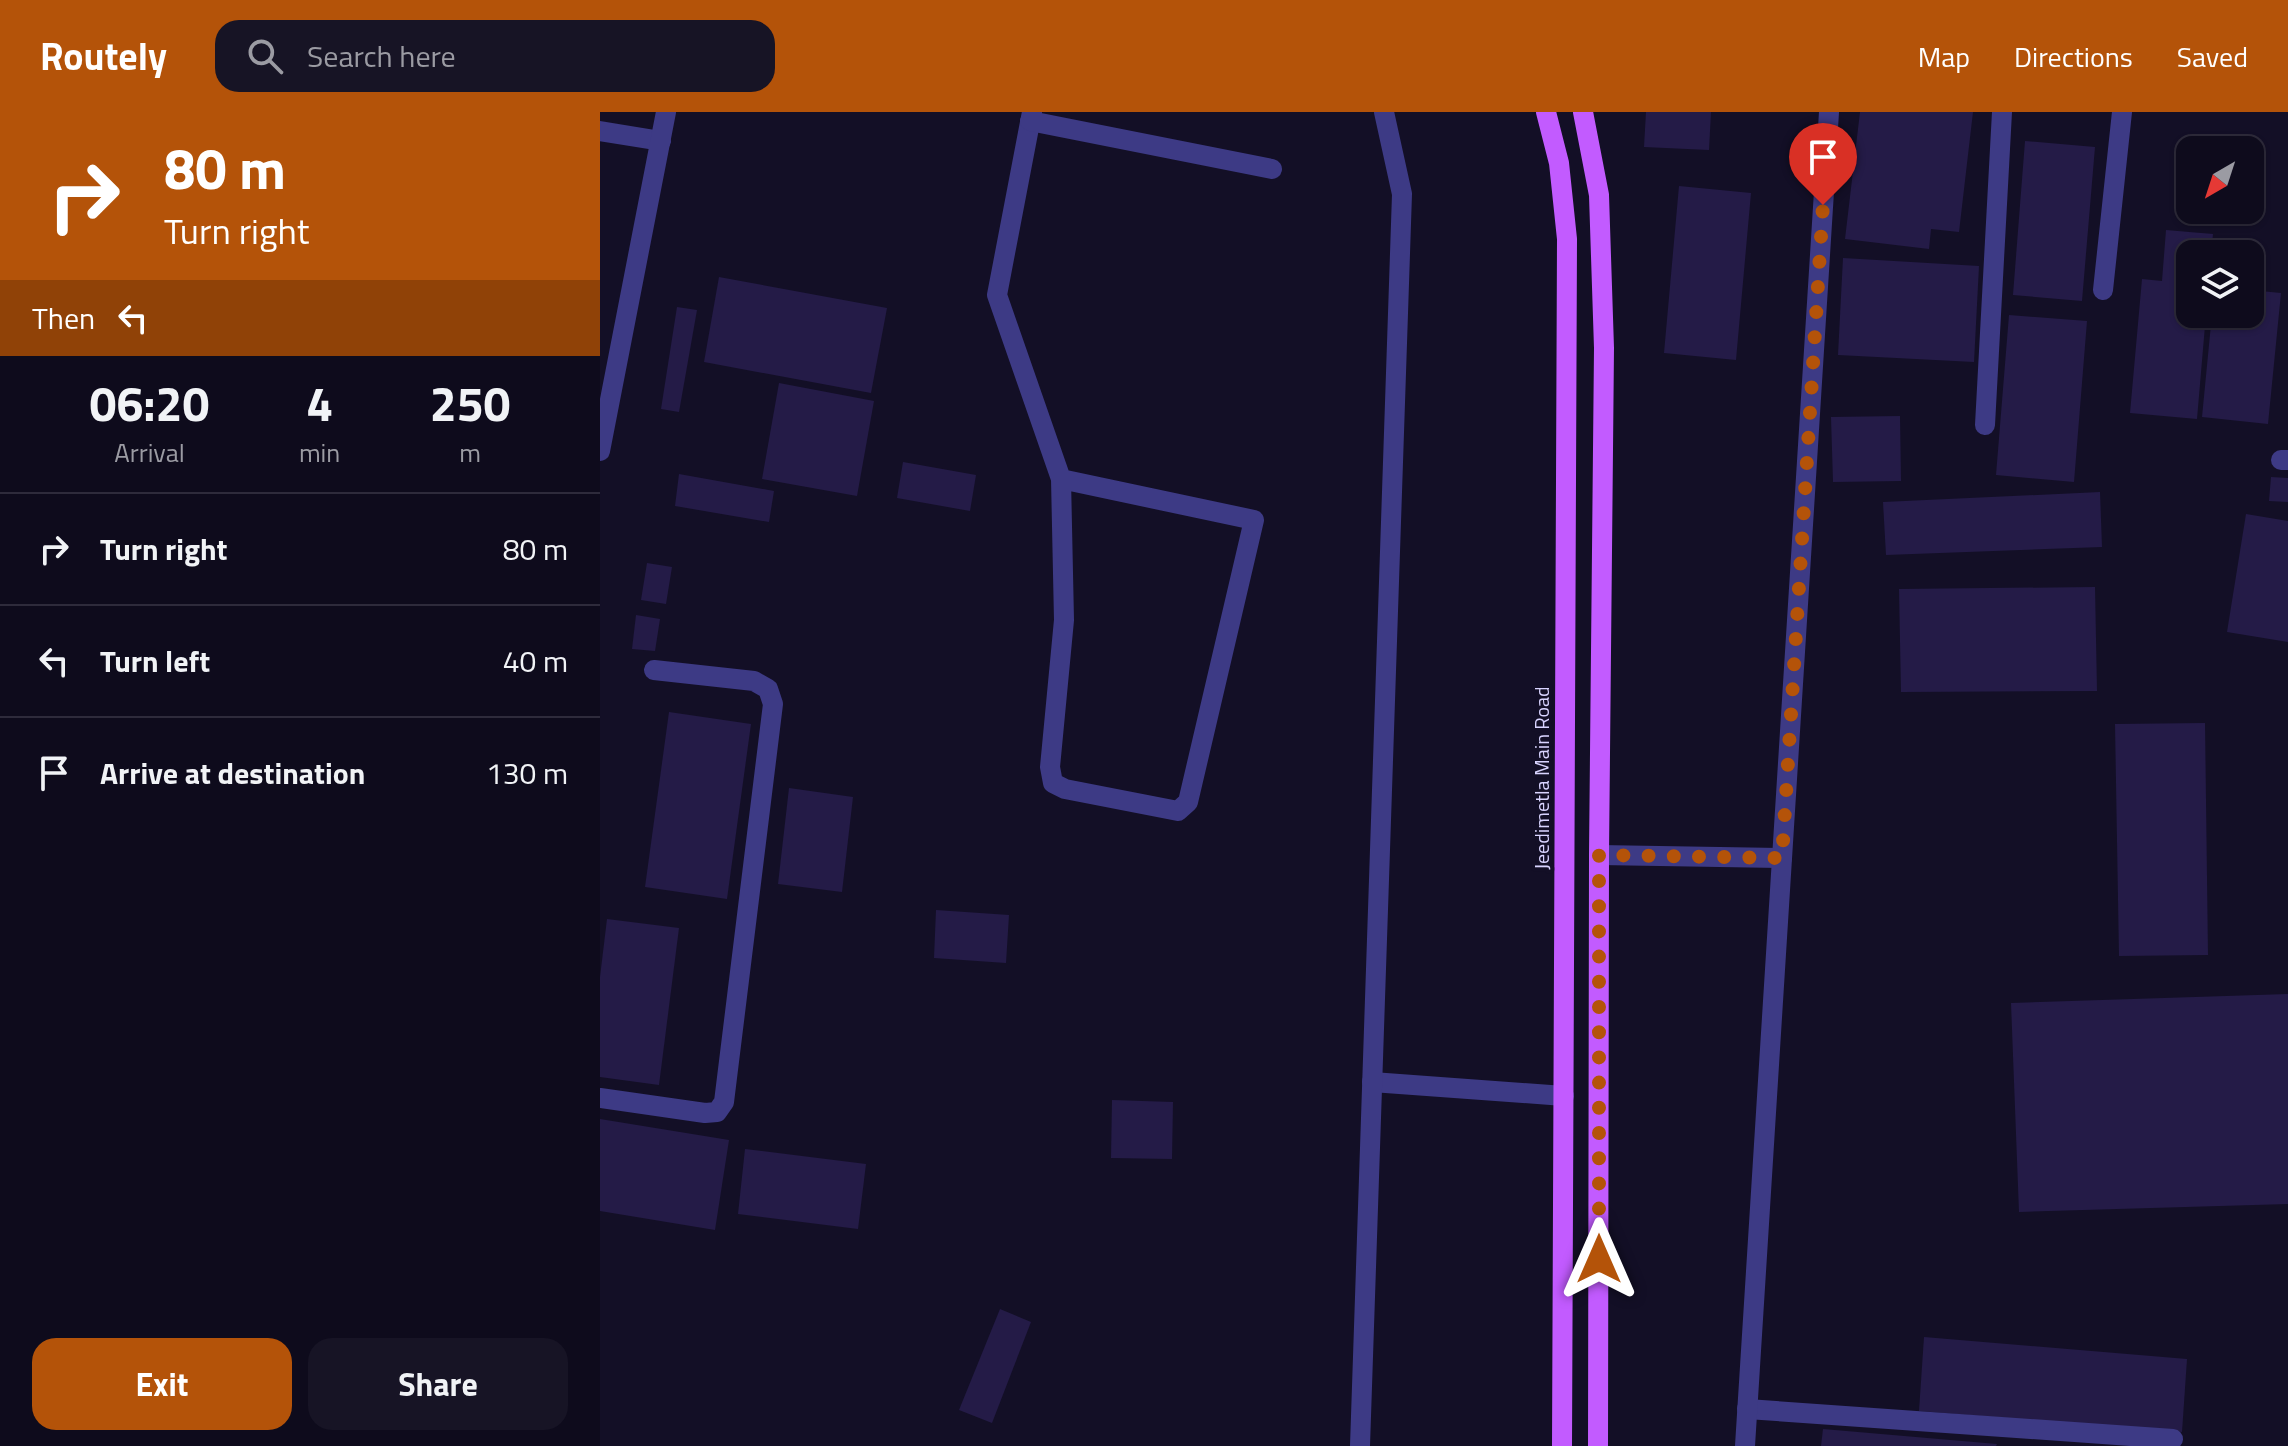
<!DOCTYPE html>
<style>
:root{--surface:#0e0b1c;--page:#171425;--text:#f1f3f6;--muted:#9b9ba3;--line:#2e2b3b;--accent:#b45309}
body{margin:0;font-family:"Titillium Web",sans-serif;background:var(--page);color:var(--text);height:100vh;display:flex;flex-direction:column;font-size:30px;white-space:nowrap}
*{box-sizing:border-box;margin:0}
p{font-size:26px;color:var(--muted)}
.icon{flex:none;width:44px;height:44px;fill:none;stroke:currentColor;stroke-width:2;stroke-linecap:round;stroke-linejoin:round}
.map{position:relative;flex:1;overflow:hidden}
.side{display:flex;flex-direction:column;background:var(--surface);width:600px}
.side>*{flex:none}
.banner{background:#b45309;color:#fff;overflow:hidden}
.needle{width:52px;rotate:219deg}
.fabs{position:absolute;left:1576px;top:24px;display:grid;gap:16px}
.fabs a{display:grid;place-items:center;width:88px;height:88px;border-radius:16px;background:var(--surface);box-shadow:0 2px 6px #0004,0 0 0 2px var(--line);font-size:40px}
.pin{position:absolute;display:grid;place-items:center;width:68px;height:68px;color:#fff;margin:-82px -34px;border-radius:50% 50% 50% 0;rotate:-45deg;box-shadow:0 0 8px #0007}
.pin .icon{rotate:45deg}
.me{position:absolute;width:88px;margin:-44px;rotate:0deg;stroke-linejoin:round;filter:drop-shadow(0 0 6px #0008)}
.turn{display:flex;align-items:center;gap:28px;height:168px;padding:0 32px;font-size:36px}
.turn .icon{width:104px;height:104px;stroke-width:2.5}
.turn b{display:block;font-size:56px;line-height:68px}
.then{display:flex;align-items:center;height:76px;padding:0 32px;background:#0003;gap:16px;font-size:30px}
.eta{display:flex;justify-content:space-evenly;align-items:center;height:136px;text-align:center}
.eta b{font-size:48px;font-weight:700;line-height:56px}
.button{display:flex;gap:16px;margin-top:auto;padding:16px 32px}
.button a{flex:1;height:92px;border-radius:24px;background:var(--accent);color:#fff;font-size:32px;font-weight:700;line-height:92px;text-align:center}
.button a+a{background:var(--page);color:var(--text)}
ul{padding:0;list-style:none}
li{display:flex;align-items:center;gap:24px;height:112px;padding:0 32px;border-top:2px solid var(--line)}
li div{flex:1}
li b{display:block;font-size:30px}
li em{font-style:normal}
header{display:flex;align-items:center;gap:48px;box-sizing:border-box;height:112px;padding:0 40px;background:var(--accent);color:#fff}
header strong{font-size:38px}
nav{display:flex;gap:44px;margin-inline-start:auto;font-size:28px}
.search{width:560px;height:72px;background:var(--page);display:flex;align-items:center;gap:20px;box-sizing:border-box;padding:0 28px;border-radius:24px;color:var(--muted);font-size:30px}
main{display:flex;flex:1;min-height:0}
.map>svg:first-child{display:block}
</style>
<header>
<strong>Routely</strong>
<div class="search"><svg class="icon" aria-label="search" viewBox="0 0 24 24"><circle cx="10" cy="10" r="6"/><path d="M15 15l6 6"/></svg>Search here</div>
<nav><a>Map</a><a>Directions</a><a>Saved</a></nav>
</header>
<main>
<section class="side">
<div class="banner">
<div class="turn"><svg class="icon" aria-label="right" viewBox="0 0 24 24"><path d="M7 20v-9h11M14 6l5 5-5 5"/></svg><div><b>80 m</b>Turn right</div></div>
<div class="then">Then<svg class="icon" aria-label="left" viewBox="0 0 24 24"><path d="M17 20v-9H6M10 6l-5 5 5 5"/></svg></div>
</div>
<div class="eta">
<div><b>06:20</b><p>Arrival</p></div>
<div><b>4</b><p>min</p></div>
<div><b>250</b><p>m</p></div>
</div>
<ul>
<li><svg class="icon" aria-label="right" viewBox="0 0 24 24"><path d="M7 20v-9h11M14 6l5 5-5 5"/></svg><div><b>Turn right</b></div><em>80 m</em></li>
<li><svg class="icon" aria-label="left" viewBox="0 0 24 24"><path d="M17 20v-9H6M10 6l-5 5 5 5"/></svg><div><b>Turn left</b></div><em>40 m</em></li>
<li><svg class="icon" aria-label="arrive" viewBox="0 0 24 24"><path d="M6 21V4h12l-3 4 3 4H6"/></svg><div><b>Arrive at destination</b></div><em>130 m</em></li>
</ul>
<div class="button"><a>Exit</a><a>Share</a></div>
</section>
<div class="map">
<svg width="1688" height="1334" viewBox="0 0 1688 1334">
<rect width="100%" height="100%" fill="#130f26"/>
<g fill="#241b47">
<polygon points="1046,0 1111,0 1109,38 1044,35"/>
<polygon points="1260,0 1373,0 1359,120 1331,117 1329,137 1245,127"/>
<polygon points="1425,29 1495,35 1482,189 1413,183"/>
<polygon points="1079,74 1151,81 1136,248 1064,241"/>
<polygon points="1566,118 1613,122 1611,142 1590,142 1590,202 1606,202 1597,307 1530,301 1542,167 1562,169"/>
<polygon points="1243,146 1379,154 1374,250 1238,243"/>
<polygon points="119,165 287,196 271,281 104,250"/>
<polygon points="1650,178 1681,181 1668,312 1602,305 1612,202 1650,202"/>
<polygon points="77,195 97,198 79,300 61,297"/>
<polygon points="1409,203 1487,209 1474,370 1396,363"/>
<polygon points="179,271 274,289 257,384 162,367"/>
<polygon points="1300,304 1301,369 1233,370 1231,305"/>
<polygon points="303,350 376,363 370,399 297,386"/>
<polygon points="79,362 174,379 169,410 75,394"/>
<polygon points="1671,365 1688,366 1688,390 1669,389"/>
<polygon points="1500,380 1502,435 1286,443 1283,390"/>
<polygon points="1646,402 1688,409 1688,530 1627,520"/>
<polygon points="47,451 72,455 66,492 41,488"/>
<polygon points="1495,475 1497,579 1301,580 1299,477"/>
<polygon points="36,503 60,507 55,539 32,537"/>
<polygon points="69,600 151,612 127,787 45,775"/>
<polygon points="1605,611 1608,843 1519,844 1515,612"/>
<polygon points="189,676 253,685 242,780 178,772"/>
<polygon points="336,798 409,803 406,851 334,846"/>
<polygon points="7,807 79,816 59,973 0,965 0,865"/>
<polygon points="1688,882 1688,1092 1419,1100 1411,891"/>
<polygon points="512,988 573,990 572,1047 511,1046"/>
<polygon points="0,1007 129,1028 115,1118 0,1099"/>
<polygon points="145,1037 266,1052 258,1117 138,1102"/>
<polygon points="400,1197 431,1210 392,1311 359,1298"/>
<polygon points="1324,1225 1587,1247 1582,1320 1319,1299"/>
<polygon points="1223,1317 1397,1332 1396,1334 1221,1334"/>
</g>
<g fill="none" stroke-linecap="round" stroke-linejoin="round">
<g stroke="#3d3a85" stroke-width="20">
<polyline points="432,0 397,183 461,367 464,508 450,655 453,671 465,677 578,699 588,690 654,408 461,367"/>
<polyline points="430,9 672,57"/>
<polyline points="0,19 61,29"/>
<polyline points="1503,178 1522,0"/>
<polyline points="1385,313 1402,0"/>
<polyline points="0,339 66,0"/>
<polyline points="1681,348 1688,348"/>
<polyline points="999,743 1182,746"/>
<polyline points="772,970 964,984"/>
<polyline points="0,986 105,1001 117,1000 124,990 173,592 168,577 154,569 54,558"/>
<polyline points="1147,1297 1573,1327"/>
<polyline points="760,1334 802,82 784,0"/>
<polyline points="1145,1334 1229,0"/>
</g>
<g stroke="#c25bff" stroke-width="20">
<polyline points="946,0 959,51 967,127 962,1334"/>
<polyline points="983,0 999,83 1004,236 999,743 998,1334"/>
</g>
</g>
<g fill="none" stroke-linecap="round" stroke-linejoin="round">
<polyline stroke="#b45309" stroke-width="14" stroke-dasharray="0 25.2" points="999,1147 999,743 1182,746 1223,93"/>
</g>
<g text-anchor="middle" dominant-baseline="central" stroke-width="8" stroke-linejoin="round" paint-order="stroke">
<g font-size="20" fill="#d9d4ff" stroke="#130f26">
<text transform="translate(941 666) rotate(-90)">Jeedimetla Main Road</text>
</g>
</g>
</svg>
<div class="fabs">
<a><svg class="needle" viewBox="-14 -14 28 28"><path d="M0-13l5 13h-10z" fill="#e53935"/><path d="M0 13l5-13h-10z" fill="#9b9ba3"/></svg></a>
<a><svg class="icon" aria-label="layers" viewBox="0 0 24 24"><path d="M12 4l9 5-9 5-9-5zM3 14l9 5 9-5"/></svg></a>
</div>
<div class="pin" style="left:1223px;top:93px;background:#d93025"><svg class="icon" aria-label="arrive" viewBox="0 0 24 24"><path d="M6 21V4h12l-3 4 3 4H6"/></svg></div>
<svg class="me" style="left:999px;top:1147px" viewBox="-20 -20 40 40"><path d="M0-17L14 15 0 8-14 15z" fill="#b45309" stroke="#fff" stroke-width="4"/></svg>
</div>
</main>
